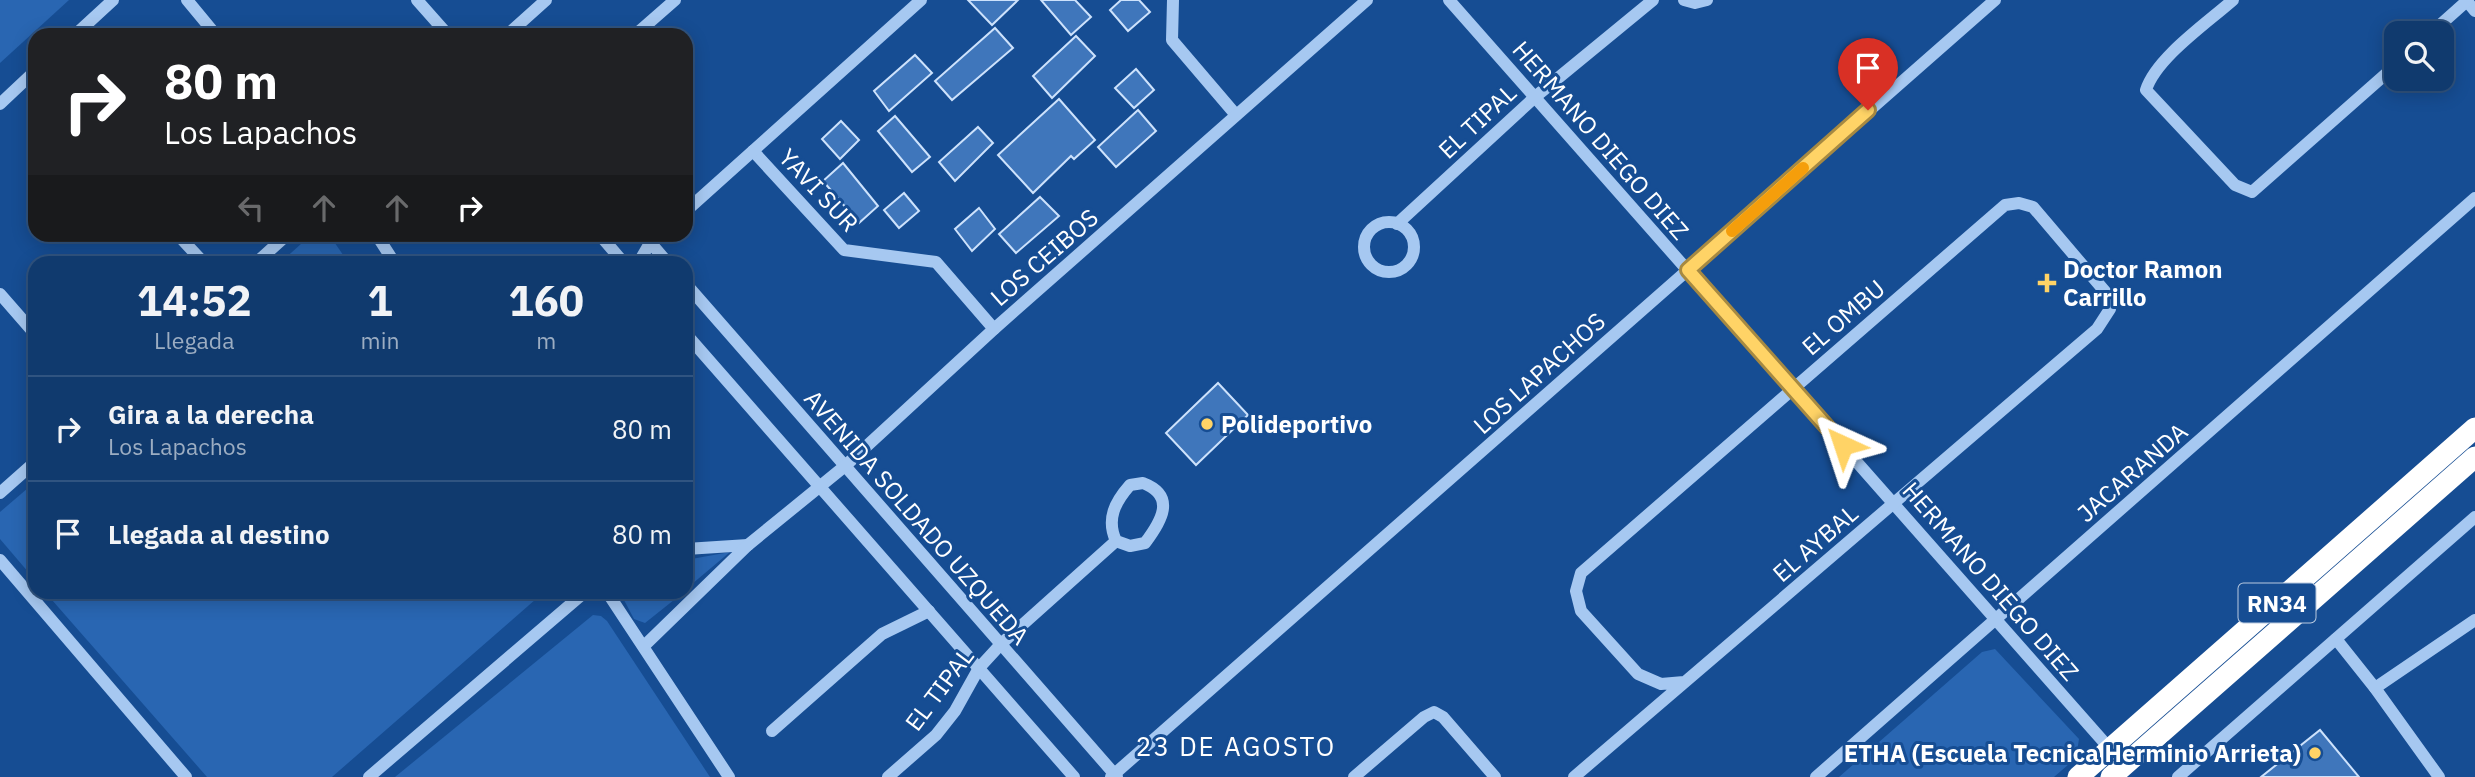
<!DOCTYPE html>
<html lang="es">
<style>
:root{--surface:#103a6e;--page:#194173;--text:#f1f3f6;--muted:#9cadc2;--line:#305481}
body{margin:0;font-family:"IBM Plex Sans",sans-serif;background:var(--page);color:var(--text);height:100vh;display:flex;flex-direction:column;font-size:26px;white-space:nowrap}
*{box-sizing:border-box;margin:0}
p{font-size:23px;color:var(--muted)}
.icon{flex:none;width:38px;height:38px;fill:none;stroke:currentColor;stroke-width:2;stroke-linecap:round;stroke-linejoin:round}
.map{position:relative;flex:1;overflow:hidden}
.details{position:absolute;left:28px;top:256px;width:665px;height:343px;display:flex;flex-direction:column;background:var(--surface);border-radius:21px;box-shadow:0 4px 18px #0003,0 0 0 2px var(--line)}
.details>*{flex:none}
.banner{position:absolute;left:28px;top:28px;width:665px;height:214px;border-radius:21px;box-shadow:0 4px 18px #0003,0 0 0 2px var(--line);background:#202124;color:#fff;overflow:hidden}
.buttons{position:absolute;left:2384px;top:21px;display:grid;gap:14px}
.buttons a{display:grid;place-items:center;width:70px;height:70px;border-radius:14px;background:var(--surface);box-shadow:0 4px 18px #0003,0 0 0 2px var(--line);font-size:35px}
.pin{position:absolute;display:grid;place-items:center;width:60px;height:60px;color:#fff;margin:-72px -30px;border-radius:50% 50% 50% 0;rotate:-45deg;box-shadow:0 0 7px #0007}
.pin .icon{rotate:45deg}
.me{position:absolute;width:77px;margin:-38px;rotate:318deg;stroke-linejoin:round;filter:drop-shadow(0 0 5px #0008)}
.turn{display:flex;align-items:center;gap:24px;height:147px;padding:0 21px;font-size:32px}
.turn .icon{width:91px;height:91px;stroke-width:2.5}
.turn b{display:block;font-size:49px;line-height:60px}
.lanes{display:flex;align-items:center;height:66px;padding:0 21px;background:#0003;justify-content:center;gap:35px;direction:ltr}
.lanes .off{opacity:.35}
.eta{display:flex;justify-content:space-evenly;align-items:center;height:119px;text-align:center}
.eta b{font-size:42px;font-weight:700;line-height:49px}
ul{padding:0;list-style:none}
li{display:flex;align-items:center;gap:21px;height:105px;padding:0 21px;border-top:2px solid var(--line)}
li div{flex:1}
li b{display:block;font-size:26px}
li em{font-style:normal}
.map>svg:first-child{display:block}
</style>
<div class="map">
<svg width="2475" height="777" viewBox="0 0 2475 777">
<rect width="100%" height="100%" fill="#164d93"/>
<g fill="#2966b2">
<polygon points="0,0 69,0 0,63"/>
<polygon points="312,234 330,236 348,262 281,262"/>
<polygon points="35,482 35,580 0,539 0,512"/>
<polygon points="730,552 692,584 686,590 686,560"/>
<polygon points="45,592 544,592 332,777 207,777"/>
<polygon points="625,592 684,592 645,623 634,619 624,600"/>
<polygon points="593,615 601,616 607,621 710,777 395,777"/>
<polygon points="1995,649 2079,739 2076,758 2054,777 1839,777 1982,652"/>
</g>
<g fill="#3f76bb" stroke="#cde2fc" stroke-width="2">
<polygon points="968,0 1018,0 992,25"/>
<polygon points="1041,0 1075,0 1091,17 1071,35"/>
<polygon points="1121,0 1139,0 1150,12 1128,31 1110,10"/>
<polygon points="995,28 1013,48 952,100 935,81"/>
<polygon points="1076,36 1095,56 1052,98 1033,76"/>
<polygon points="915,55 932,73 889,111 874,91"/>
<polygon points="1136,69 1154,90 1134,108 1115,88"/>
<polygon points="1059,99 1095,140 1074,159 1071,156 1033,193 998,155"/>
<polygon points="1138,110 1156,131 1116,167 1098,147"/>
<polygon points="895,116 930,157 912,172 878,131"/>
<polygon points="841,121 859,140 840,159 822,139"/>
<polygon points="978,127 993,143 955,181 939,162"/>
<polygon points="843,163 878,206 859,223 823,181"/>
<polygon points="904,193 919,211 899,228 884,210"/>
<polygon points="1040,197 1059,216 1016,253 999,234"/>
<polygon points="979,208 995,229 972,251 955,229"/>
<polygon points="1218,383 1248,415 1196,465 1166,433"/>
<polygon points="2320,730 2359,777 2261,777"/>
</g>
<g fill="none" stroke-linecap="round" stroke-linejoin="round">
<g stroke="#a6c8f1" stroke-width="12">
<polyline points="187,0 216,35"/>
<polyline points="417,0 448,35"/>
<polyline points="1173,0 1172,40 1236,115"/>
<polyline points="1449,0 2110,749"/>
<polyline points="1684,0 1695,3 1707,0"/>
<path d="M2233 0C2207 23 2156 58 2146 90L2235 185 2252 192 2396 65"/>
<polyline points="2466,0 2475,11"/>
<polyline points="2431,33 2468,0"/>
<polyline points="75,35 113,0"/>
<polyline points="507,35 546,0"/>
<polyline points="635,35 675,0"/>
<polyline points="0,104 35,71"/>
<polyline points="753,151 844,250 936,262 994,329"/>
<polyline points="686,211 921,0"/>
<circle cx="1389" cy="247" r="25"/>
<polyline points="1397,224 1535,97 1653,0"/>
<polyline points="177,234 203,262"/>
<polyline points="376,234 394,262"/>
<polyline points="599,234 623,262"/>
<polyline points="643,234 667,262"/>
<polyline points="257,262 288,234"/>
<polyline points="639,262 650,243 660,234"/>
<polyline points="686,284 1117,777"/>
<polyline points="0,294 35,334"/>
<polyline points="686,334 1074,777"/>
<path d="M1143 483C1177 496 1161 522 1145 543L1130 546 1116 541C1106 519 1115 502 1130 485Z"/>
<polyline points="0,493 35,462"/>
<polyline points="686,549 748,545"/>
<polyline points="0,560 186,777"/>
<polyline points="607,592 729,777"/>
<polyline points="2336,639 2375,688 2439,777"/>
<polyline points="644,646 748,545 845,466 994,329 1367,0"/>
<polyline points="2375,688 2475,620"/>
<polyline points="772,731 882,634 929,611"/>
<polyline points="369,777 585,592"/>
<polyline points="888,777 936,735 955,711 979,668 1001,644 1116,541"/>
<polyline points="1111,777 1995,0"/>
<polyline points="1354,777 1424,717 1434,712 1443,717 1495,777"/>
<polyline points="1574,777 2097,329 2110,309 2108,295 2033,207 2019,203 2005,205 1581,573 1576,591 1581,611 1638,674 1661,684 1684,682"/>
<polyline points="1816,777 2475,198"/>
<polyline points="2178,777 2475,517"/>
</g>
<g stroke="#fff" stroke-width="21">
<polyline points="2078,777 2475,428"/>
<polyline points="2111,777 2475,457"/>
</g>
</g>
<g fill="none" stroke-linecap="round" stroke-linejoin="round">
<defs>
<polyline id="route" points="1843,445 1688,270 1868,110"/>
</defs>
<use href="#route" stroke="#a68942" stroke-width="18"/>
<use href="#route" stroke="#ffd366" stroke-width="12"/>
<polyline stroke="#f59e0b" stroke-width="12" points="1732,231 1803,168"/>
</g>
<g fill="#ffd366" stroke="#164d93" stroke-width="2.5">
<path d="M2043.5 272.5h7v7h7v7h-7v7h-7v-7h-7v-7h7z"/>
<circle cx="1207" cy="424" r="7"/>
<circle cx="2315" cy="753" r="7"/>
</g>
<g text-anchor="middle" dominant-baseline="central" stroke-width="6" stroke-linejoin="round" paint-order="stroke">
<rect fill="#164d93" stroke="#b9cadf" stroke-width="2" x="2238.5" y="583.5" width="77" height="39" rx="5"/>
<g font-size="23" font-weight="bold" fill="#fff">
<text x="2277" y="603">RN34</text>
</g>
<g font-size="24" fill="#fff" stroke="#164d93">
<text transform="translate(1477 121) rotate(-43)">EL TIPAL</text>
<text transform="translate(1601 140) rotate(49)">HERMANO DIEGO DIEZ</text>
<text transform="translate(819 190) rotate(47)">YAVI SUR</text>
<text transform="translate(1044 257) rotate(-41)">LOS CEIBOS</text>
<text transform="translate(1843 317) rotate(-41)">EL OMBU</text>
<text transform="translate(1539 373) rotate(-42)">LOS LAPACHOS</text>
<text transform="translate(2132 472) rotate(-41)">JACARANDA</text>
<text transform="translate(917 517) rotate(49)">AVENIDA SOLDADO UZQUEDA</text>
<text transform="translate(1815 543) rotate(-41)">EL AYBAL</text>
<text transform="translate(1991 581) rotate(49)">HERMANO DIEGO DIEZ</text>
<text transform="translate(939 689) rotate(-53)">EL TIPAL</text>
</g>
<g font-size="24" font-weight="bold" fill="#fff" stroke="#164d93" text-anchor="start">
<text x="2063" y="269">Doctor Ramon<tspan x="2063" dy="28">Carrillo</tspan></text>
<text x="1221" y="424">Polideportivo</text>
<text x="2301" y="753" text-anchor="end">ETHA (Escuela Tecnica Herminio Arrieta)</text>
</g>
<g font-size="26" letter-spacing="2" fill="#fff" stroke="#164d93">
<text x="1236" y="746">23 DE AGOSTO</text>
</g>
</g>
</svg>
<div class="buttons">
<a><svg class="icon" aria-label="search" viewBox="0 0 24 24"><circle cx="10" cy="10" r="6"/><path d="M15 15l6 6"/></svg></a>
</div>
<div class="pin" style="left:1868px;top:110px;background:#d93025"><svg class="icon" aria-label="arrive" viewBox="0 0 24 24"><path d="M6 21V4h12l-3 4 3 4H6"/></svg></div>
<svg class="me" style="left:1843px;top:445px" viewBox="-20 -20 40 40"><path d="M0-17L14 15 0 8-14 15z" fill="#ffd366" stroke="#fff" stroke-width="4"/></svg>
<div class="banner">
<div class="turn"><svg class="icon" aria-label="right" viewBox="0 0 24 24"><path d="M7 20v-9h11M14 6l5 5-5 5"/></svg><div><b>80 m</b>Los Lapachos</div></div>
<div class="lanes"><svg class="icon off" aria-label="left" viewBox="0 0 24 24"><path d="M17 20v-9H6M10 6l-5 5 5 5"/></svg><svg class="icon off" aria-label="ahead" viewBox="0 0 24 24"><path d="M12 20V5M6 11l6-6 6 6"/></svg><svg class="icon off" aria-label="ahead" viewBox="0 0 24 24"><path d="M12 20V5M6 11l6-6 6 6"/></svg><svg class="icon" aria-label="right" viewBox="0 0 24 24"><path d="M7 20v-9h11M14 6l5 5-5 5"/></svg></div>
</div>
<section class="details">
<div class="eta">
<div><b>14:52</b><p>Llegada</p></div>
<div><b>1</b><p>min</p></div>
<div><b>160</b><p>m</p></div>
</div>
<ul>
<li><svg class="icon" aria-label="right" viewBox="0 0 24 24"><path d="M7 20v-9h11M14 6l5 5-5 5"/></svg><div><b>Gira a la derecha</b><p>Los Lapachos</p></div><em>80 m</em></li>
<li><svg class="icon" aria-label="arrive" viewBox="0 0 24 24"><path d="M6 21V4h12l-3 4 3 4H6"/></svg><div><b>Llegada al destino</b></div><em>80 m</em></li>
</ul>
</section>
</div>
